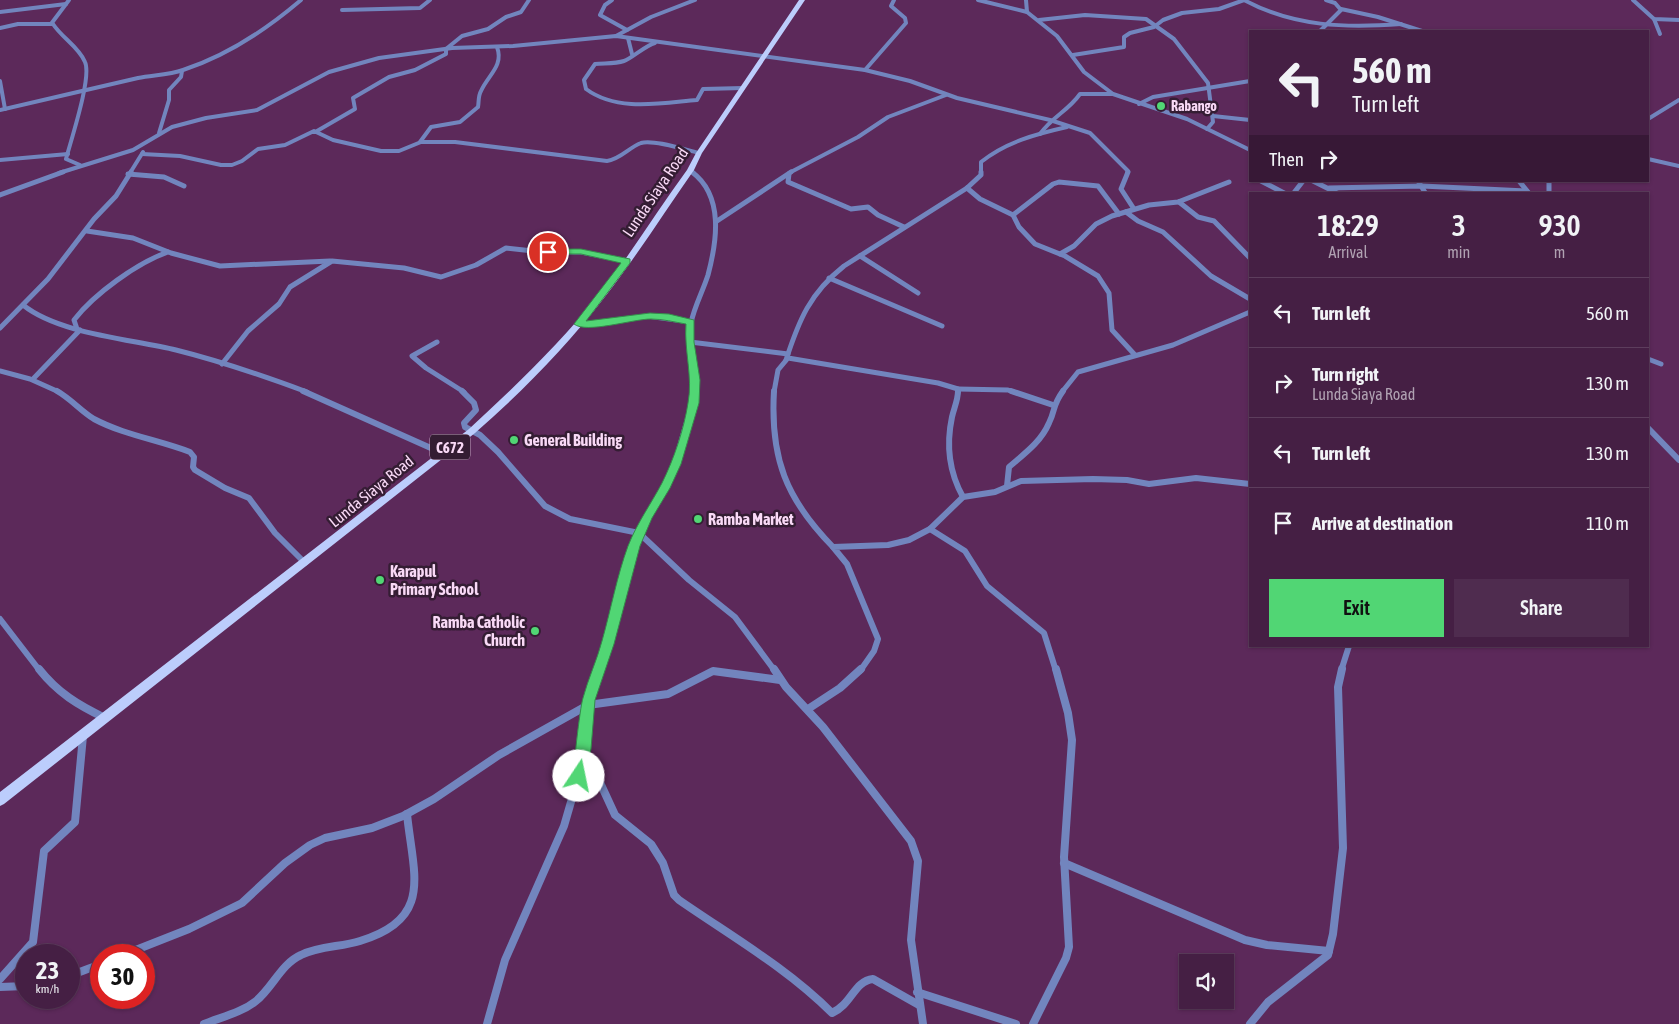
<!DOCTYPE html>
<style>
:root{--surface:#451f44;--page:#4f2c4f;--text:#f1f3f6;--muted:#b0a2b2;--line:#5d3d5d;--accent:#51d674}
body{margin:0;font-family:"Asap Condensed",sans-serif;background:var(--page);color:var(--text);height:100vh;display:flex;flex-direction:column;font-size:19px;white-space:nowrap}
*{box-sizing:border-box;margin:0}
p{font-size:16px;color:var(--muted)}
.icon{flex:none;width:28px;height:28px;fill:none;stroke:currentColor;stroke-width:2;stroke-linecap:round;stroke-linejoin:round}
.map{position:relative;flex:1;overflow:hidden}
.side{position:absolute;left:1249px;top:192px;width:400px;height:455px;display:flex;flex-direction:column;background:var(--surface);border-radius:0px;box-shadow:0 1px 4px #0004,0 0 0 1px var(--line)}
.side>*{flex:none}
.guide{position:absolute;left:1249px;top:30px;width:400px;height:152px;border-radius:0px;box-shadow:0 1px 4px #0004,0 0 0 1px var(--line);background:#451f44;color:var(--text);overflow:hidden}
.fabs{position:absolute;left:1179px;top:954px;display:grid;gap:10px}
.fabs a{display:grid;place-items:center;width:55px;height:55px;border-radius:0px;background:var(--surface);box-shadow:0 1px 4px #0004,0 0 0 1px var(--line);font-size:25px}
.speed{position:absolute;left:15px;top:944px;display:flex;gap:10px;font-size:25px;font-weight:700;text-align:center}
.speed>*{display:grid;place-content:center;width:65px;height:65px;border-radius:50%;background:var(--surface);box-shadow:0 1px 4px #0004,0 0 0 1px var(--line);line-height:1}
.speed small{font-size:12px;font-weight:400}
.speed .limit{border:8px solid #d22;background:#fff;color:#111}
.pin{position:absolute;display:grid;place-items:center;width:42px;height:42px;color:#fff;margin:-21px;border:2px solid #fff;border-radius:50%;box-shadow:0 1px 5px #0007}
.me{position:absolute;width:55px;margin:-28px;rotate:11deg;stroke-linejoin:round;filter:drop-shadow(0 0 4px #0008)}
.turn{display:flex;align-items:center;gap:18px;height:105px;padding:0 20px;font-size:22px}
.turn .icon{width:65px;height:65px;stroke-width:2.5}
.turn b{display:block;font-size:35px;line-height:42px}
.then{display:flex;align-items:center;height:48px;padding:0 20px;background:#0003;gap:10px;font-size:19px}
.eta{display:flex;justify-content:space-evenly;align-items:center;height:85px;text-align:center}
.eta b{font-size:30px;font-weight:600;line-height:35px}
.cta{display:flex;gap:10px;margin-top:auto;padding:10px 20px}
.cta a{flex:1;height:58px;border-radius:0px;background:var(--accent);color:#111;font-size:20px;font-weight:600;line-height:58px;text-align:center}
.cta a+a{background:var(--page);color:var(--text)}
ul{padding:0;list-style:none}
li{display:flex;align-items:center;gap:15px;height:70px;padding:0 20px;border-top:1px solid var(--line)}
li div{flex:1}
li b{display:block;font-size:19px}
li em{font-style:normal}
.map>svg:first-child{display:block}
</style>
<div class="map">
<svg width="1679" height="1024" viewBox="0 0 1679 1024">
<rect width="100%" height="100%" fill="#5c295a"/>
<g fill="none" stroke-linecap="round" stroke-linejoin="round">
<g stroke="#7285be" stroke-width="4">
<polyline points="612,0 605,5 600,15 627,30"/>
<polyline points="978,0 1027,12"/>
<polyline points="1026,0 1027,12 1057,36 1084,72 1113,94 1187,119 1250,150"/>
<path d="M1244 0C1294 27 1346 28 1401 24"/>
<polyline points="1633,0 1654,19 1679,20"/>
<polyline points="1341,9 1378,17 1422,31"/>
<polyline points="342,10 420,8 430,0"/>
<polyline points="0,12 66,4"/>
<polyline points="1654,19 1660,34"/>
<polyline points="1039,20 1085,15 1146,19 1174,39 1208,83 1213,122 1207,129"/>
<polyline points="51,24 69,0"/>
<path d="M0 28 18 24H53C62 38 79 47 85 62 92 77 71 140 66 159L80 165"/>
<polyline points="1320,31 1341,10 1335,3 1326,0"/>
<polyline points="616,36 651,17 695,0"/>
<polyline points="628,38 632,54"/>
<path d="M655 43C646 45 631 59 624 61 615 64 604 63 595 64L584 80 586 89C617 112 661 103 697 100L703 89 743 88"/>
<polyline points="1073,55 1124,47 1124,37 1130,33 1154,27 1163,20 1182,13 1219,9 1244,0"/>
<polyline points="865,70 906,23 905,18 891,6 894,0"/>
<polyline points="0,81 5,109"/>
<polyline points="1139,104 1153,97 1250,81"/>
<path d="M0 110C46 99 92 89 138 78 153 75 169 75 183 70 226 56 267 29 301 0"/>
<polyline points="1213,116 1250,120"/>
<polyline points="1648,119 1679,100"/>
<polyline points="317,131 355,109 353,98 389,77 415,70 446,54 446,49 462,36 488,29 506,17 521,12 529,0"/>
<polyline points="159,133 169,100 169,90 181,77 182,71"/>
<path d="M1040 134C1053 116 1068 111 1080 94H1112"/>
<path d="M420 142 431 127 460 122 478 107C479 102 478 96 481 91 488 75 504 66 497 47"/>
<path d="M142 154 180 156 221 165H232L242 161 258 149 285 145 314 131 333 140 381 151H399L421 142H455L607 161C621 159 628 148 641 143 653 139 686 150 699 153"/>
<polyline points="1648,159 1679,166"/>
<polyline points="0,160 68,154"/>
<polyline points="690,170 694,173"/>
<polyline points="59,173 133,150 172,127 206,118 257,110 329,72 379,58 452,48 513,46 616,36 865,70 910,81 957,98 1050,120 1090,133 1128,171 1127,173"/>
<polyline points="130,173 143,152"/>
<polyline points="789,173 858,137 888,117 946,95"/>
<path d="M981 173V162C1006 142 1036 134 1067 127"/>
</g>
<g stroke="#7285be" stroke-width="5">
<path d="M692 172C724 196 717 241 708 275 703 291 694 307 691 323 687 346 696 369 696 392"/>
<polyline points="1128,172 1121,189 1134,209"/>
<polyline points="128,174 164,177 184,186"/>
<polyline points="789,174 788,182 851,209 868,207 878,215 904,227"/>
<polyline points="1261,181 1286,194"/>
<polyline points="1313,181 1339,194"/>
<polyline points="1418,181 1426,194"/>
<polyline points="1519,181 1528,192"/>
<polyline points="1549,181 1549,194"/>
<polyline points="967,188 980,199 1013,215 1019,227 1035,244 1065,256 1098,276 1109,293 1112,330 1135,355"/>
<polyline points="1329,188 1422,186 1527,191"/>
<polyline points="1293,194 1303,181"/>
<polyline points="0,195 63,172"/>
<polyline points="1179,202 1198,217 1214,221 1250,258"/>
<polyline points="1126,212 1138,221 1163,232 1211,276 1250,299"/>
<polyline points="1013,215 1053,184 1059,182 1098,186 1119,214"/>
<polyline points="717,221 791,172"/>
<polyline points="87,231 133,238 171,253 220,266 330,261"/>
<polyline points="1060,254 1074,246 1096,224 1112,216 1149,205 1178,202 1229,182"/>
<polyline points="860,256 918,293"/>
<polyline points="829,278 942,326"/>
<path d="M23 305C59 334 131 339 176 350 220 361 264 376 307 392"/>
<polyline points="579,324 595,324 647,316 691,322"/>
<polyline points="0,328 48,279 94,219 116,196 131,172"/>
<path d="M77 329 74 320C94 294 137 263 168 252"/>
<polyline points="437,342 412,356 426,368 464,392"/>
<polyline points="690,342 788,354"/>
<polyline points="1648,359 1661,364"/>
<path d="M786 360C799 320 810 293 844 266L967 188 981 175V172"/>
<polyline points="222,364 248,331 279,304 290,287 332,261 404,268 441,277 476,265 506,248 542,252 581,252 627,261"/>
<polyline points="0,371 30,379 59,392"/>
<polyline points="33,379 80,330"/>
<polyline points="958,389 1008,390 1014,392"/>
<polyline points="774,392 778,370 788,358 938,383 958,389 958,392"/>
<polyline points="1062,392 1078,372 1173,345 1250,312"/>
</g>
<g stroke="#7285be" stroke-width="6">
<path d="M57 391C71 399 81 411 94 419 124 435 159 440 190 452L194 457 193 467 195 470 225 488 249 498 275 533 305 563"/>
<polyline points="303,391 442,453"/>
<polyline points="462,391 474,403 476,410 464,423 465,427 480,435 498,452 545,506 570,519 639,533 689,580 735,617 775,671"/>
<path d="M774 391C770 458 786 499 833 547"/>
<path d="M958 391C958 400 954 408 952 417 946 445 949 472 963 497"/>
<polyline points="1011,391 1053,405"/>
<polyline points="1648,428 1679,460"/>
<path d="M1007 486 1009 467C1024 454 1041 442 1049 423 1056 409 1052 406 1063 391"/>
<polyline points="930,529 965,551 987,586 1044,633 1056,671"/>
<polyline points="0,619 40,671"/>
<polyline points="598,671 634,546 647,517 672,474 696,391"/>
<polyline points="860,671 874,651 878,639 847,564 833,547 888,545 909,540 930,529 963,497 995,492 1021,481 1093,479 1127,480 1149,484 1196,478 1250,484"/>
<polyline points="1341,671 1349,646"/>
</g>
<g stroke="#7285be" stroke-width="8">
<path d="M39 669C58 693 78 705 105 718"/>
<polyline points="774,669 786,687 823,727 911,841 918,861 911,940 923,1024"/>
<polyline points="808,709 840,688 861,669"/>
<path d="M585 750 615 815 651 844 663 863 674 895 679 900C731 936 787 968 832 1013 852 1004 854 981 873 979L919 1005"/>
<polyline points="1064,863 1245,940 1267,945 1329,951"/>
<polyline points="123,955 189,929 242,903 285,863 310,845 325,838 372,828 403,816 434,799 499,755 588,705 668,694 713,671 780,680"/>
<polyline points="69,976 101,964"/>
<polyline points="0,979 33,942 44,851 75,822 83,736"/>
<polyline points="0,987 26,986"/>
<polyline points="917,992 1016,1024"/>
<path d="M204 1024C221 1017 241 1013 256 1001 273 987 281 964 301 955 319 946 341 947 360 941 434 919 413 874 407 814"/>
<polyline points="487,1024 505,960 564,826 582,764 589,700 599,669"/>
<polyline points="1033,1024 1066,958 1069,947 1064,857 1072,740 1068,713 1056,669"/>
<polyline points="1250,1024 1268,1002 1328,955 1333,934 1343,848 1338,687 1342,669"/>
</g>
<path fill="#bccdfc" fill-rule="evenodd" d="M799 0H805L702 153 694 170C664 213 636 257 604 298 566 347 522 392 475 433L4 804 0 806V792L469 429C515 387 560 343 599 295 630 255 657 211 687 170L696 153Z"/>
</g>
<path fill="#51d674" stroke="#358b4b" d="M548 249H581L630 259V263L586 321 650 313 669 314 694 320V342L700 380 699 403 681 464 670 488 652 518 640 546 614 644 595 700 591 749 584 780 579 782 574 780C572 776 580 707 583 698 588 679 597 660 602 641 611 609 617 576 628 546 637 523 651 504 662 483 674 459 684 429 688 403 693 377 684 351 686 324 674 322 663 319 651 319 633 319 586 334 574 324L621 263 581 254H544V250Z"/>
<g fill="#51d674" stroke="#341d33" stroke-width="2">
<circle cx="1161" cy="106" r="5"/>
<circle cx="514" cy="440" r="5"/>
<circle cx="698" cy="519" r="5"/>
<circle cx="380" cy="580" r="5"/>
<circle cx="535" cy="631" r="5"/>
</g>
<g text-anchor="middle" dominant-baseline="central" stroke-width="5" stroke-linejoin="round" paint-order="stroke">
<g font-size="14" font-weight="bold" fill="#f9d9f6" stroke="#341d33" text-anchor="start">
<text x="1171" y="106">Rabango</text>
</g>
<rect fill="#341d33" stroke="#bea1bc" stroke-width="1" x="430" y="434.5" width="40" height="25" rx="4"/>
<g font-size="15" font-weight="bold" fill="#f9d9f6">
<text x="450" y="447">C672</text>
</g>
<g font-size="16" fill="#f9d9f6" stroke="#341d33">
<text transform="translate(655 192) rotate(-56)">Lunda Siaya Road</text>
<text transform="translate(371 491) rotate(-39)">Lunda Siaya Road</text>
</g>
<g font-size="16" font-weight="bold" fill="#f9d9f6" stroke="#341d33" text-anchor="start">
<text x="524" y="440">General Building</text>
<text x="708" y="519">Ramba Market</text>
<text x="390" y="571">Karapul<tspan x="390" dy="18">Primary School</tspan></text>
<text x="525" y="622" text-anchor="end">Ramba Catholic<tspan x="525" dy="18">Church</tspan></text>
</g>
</g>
</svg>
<div class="fabs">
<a><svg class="icon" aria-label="sound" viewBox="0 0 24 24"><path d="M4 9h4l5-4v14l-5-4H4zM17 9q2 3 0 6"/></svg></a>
</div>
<div class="speed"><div>23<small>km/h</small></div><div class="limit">30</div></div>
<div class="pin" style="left:548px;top:252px;background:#d93025"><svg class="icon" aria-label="arrive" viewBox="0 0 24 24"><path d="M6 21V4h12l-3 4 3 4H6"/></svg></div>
<svg class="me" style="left:579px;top:776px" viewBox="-20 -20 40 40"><circle r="19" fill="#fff"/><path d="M0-13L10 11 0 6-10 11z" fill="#51d674"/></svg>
<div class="guide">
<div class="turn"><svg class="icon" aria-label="left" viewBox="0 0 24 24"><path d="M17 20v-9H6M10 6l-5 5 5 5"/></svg><div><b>560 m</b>Turn left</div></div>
<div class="then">Then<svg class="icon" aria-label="right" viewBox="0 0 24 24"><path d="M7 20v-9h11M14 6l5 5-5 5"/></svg></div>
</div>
<section class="side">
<div class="eta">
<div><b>18:29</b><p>Arrival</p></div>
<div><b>3</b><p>min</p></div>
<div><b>930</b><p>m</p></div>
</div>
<ul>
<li><svg class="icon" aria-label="left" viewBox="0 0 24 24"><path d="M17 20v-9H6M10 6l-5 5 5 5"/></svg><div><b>Turn left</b></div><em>560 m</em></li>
<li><svg class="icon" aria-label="right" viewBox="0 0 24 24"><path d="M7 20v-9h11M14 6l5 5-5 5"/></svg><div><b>Turn right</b><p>Lunda Siaya Road</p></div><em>130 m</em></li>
<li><svg class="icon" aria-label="left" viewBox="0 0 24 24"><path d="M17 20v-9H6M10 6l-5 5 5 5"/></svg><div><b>Turn left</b></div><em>130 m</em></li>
<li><svg class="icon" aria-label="arrive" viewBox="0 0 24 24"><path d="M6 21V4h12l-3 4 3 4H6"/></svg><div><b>Arrive at destination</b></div><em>110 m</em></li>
</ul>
<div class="cta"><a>Exit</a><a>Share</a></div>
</section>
</div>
